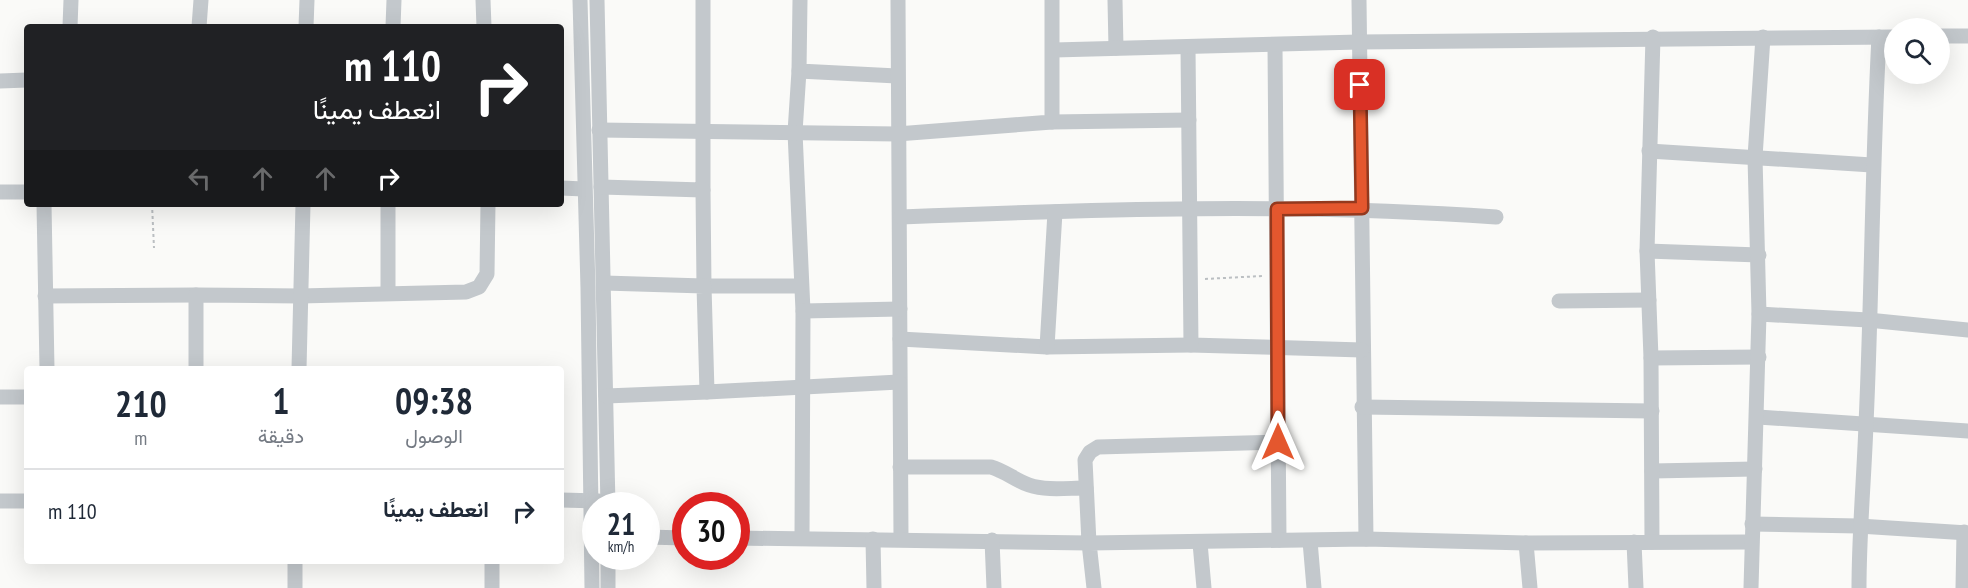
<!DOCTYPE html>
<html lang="ar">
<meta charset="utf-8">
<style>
:root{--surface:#fff;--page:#f6f6f7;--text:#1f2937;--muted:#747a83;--line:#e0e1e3}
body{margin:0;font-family:"PT Sans Narrow",Vazirmatn,sans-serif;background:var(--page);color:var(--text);direction:rtl;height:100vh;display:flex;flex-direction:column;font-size:22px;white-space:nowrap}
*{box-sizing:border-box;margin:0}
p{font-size:20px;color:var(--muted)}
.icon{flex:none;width:33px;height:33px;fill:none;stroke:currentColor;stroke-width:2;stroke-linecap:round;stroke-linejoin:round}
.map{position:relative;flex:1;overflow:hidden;direction:ltr}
.panel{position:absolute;left:24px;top:366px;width:540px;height:198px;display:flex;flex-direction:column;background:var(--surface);border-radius:6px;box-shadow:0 6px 24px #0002;direction:rtl}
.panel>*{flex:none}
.guide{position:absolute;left:24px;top:24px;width:540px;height:183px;border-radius:6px;box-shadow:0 6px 24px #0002;direction:rtl;background:#202124;color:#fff;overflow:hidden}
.controls{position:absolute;left:1884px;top:18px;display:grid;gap:12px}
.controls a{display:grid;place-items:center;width:66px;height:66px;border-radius:50%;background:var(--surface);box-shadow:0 6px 24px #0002;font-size:30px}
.speed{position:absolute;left:582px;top:492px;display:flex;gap:12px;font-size:30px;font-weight:700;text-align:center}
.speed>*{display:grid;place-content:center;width:78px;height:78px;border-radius:50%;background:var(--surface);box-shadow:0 6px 24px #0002;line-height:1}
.speed small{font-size:15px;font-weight:400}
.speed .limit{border:9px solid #d22;background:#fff;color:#111}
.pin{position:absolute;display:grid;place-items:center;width:51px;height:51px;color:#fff;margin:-26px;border-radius:12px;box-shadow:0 3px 9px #0006}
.me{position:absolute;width:66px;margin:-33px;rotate:0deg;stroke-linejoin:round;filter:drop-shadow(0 0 4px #0008)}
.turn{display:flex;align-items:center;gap:21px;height:126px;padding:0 24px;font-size:27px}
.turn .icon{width:78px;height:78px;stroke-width:2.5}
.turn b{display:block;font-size:42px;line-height:51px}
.lanes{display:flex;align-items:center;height:57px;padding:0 24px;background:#0003;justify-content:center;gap:30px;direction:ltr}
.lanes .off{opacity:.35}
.eta{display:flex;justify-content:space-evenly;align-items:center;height:102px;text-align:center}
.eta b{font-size:36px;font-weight:600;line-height:42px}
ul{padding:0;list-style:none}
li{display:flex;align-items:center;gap:18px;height:84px;padding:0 24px;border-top:2px solid var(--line)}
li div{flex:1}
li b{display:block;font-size:22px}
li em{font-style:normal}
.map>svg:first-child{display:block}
</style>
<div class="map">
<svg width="1968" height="588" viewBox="0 0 1968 588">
<rect width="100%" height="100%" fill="#fafaf8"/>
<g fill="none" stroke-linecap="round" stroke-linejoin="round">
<g stroke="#bbbfc2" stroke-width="2" stroke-dasharray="3 3" stroke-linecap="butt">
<polyline points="152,204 154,248"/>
<polyline points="1205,279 1262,276"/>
</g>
<g stroke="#c3c8cc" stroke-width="15">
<polyline points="483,0 484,27"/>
<polyline points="580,0 588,288 592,588"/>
<polyline points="597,0 608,506"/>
<polyline points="800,0 799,71 897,76"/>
<polyline points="898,0 901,539"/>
<polyline points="1115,0 1116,48"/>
<polyline points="1359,0 1366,539"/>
<polyline points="70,27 71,0"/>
<polyline points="199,27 201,0"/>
<polyline points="306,27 307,0"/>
<polyline points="393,27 394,0"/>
<polyline points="1940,36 1968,36"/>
<polyline points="1275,46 1279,540"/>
<polyline points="1188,48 1191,345 1362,350"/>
<polyline points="1054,50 1359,42 1894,37"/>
<polyline points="799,71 795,132 803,311 802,538"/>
<polyline points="0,81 27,80"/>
<polyline points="1052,122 1189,120"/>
<polyline points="599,130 897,134 1052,122 1052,0"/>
<polyline points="1649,151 1872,165"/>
<polyline points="601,187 703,190 703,0"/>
<polyline points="561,188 584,189"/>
<polyline points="703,190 704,286 801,286"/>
<polyline points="0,192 27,192"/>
<polyline points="44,204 47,369"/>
<polyline points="388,204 388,292"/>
<path d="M901 217C1099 209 1298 203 1496 217"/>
<polyline points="1647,251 1759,255"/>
<polyline points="604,283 704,286 707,392 899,382"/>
<polyline points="45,296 196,295"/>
<polyline points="1559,301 1649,300"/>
<polyline points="803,311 900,309"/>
<polyline points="1759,314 1755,157 1763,37"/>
<polyline points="900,339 1047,347 1191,345"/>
<polyline points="1047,347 1055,212"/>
<polyline points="1651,358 1759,357"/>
<polyline points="196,369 196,295 300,296 466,292 479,287 487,274 488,204"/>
<polyline points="299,369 303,204"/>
<polyline points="606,396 707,392"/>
<polyline points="0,397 27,397"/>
<polyline points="1362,407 1652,411"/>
<polyline points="1758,417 1968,431"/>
<path d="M900 467H991C1005 471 1015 480 1029 485 1047 491 1067 488 1086 488"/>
<polyline points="1652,471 1755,469"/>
<polyline points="561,500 599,501"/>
<polyline points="0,501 27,501"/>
<polyline points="1752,524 1859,526 1968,533"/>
<polyline points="646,537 686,538"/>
<polyline points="736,538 1089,543 1085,460 1090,452 1098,447 1278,442"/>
<polyline points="873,539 874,588"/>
<polyline points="992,540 994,588"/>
<polyline points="1310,541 1314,588"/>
<polyline points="1634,542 1636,588"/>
<polyline points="1652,542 1651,358 1647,251 1653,37"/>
<polyline points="1200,543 1204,588"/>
<polyline points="1526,543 1530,588"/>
<polyline points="608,556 608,588"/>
<polyline points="492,561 492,588"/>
<polyline points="295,588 295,561"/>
<polyline points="1094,588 1089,543 1366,539 1526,543 1751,542"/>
<polyline points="1751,588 1759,314 1868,320 1968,330"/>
<path d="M1859 588C1859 533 1864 479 1866 424 1872 295 1872 166 1879 37"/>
<polyline points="1963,588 1964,532"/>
</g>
</g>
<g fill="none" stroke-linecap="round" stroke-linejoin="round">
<defs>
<polyline id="route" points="1278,442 1277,209 1362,208 1360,85"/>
</defs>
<use href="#route" stroke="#94391e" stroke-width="15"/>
<use href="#route" stroke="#e4572e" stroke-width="10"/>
</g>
</svg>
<div class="controls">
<a><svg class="icon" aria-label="search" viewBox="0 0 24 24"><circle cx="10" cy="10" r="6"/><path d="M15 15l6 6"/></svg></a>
</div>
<div class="speed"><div>21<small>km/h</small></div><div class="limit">30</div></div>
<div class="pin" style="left:1360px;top:85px;background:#d93025"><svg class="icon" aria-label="arrive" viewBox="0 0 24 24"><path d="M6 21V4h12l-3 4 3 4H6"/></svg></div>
<svg class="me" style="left:1278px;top:442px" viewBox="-20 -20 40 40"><path d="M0-17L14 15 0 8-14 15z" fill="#e4572e" stroke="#fff" stroke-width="4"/></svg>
<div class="guide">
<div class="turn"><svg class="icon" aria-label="right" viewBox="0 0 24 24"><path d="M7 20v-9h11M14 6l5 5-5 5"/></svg><div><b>110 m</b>انعطف يمينًا</div></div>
<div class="lanes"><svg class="icon off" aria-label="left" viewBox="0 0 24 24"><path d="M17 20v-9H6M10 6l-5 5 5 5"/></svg><svg class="icon off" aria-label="ahead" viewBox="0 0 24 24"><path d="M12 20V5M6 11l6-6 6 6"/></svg><svg class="icon off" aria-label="ahead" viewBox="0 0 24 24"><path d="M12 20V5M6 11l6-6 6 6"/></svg><svg class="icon" aria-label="right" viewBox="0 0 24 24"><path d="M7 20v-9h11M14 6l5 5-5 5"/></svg></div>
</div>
<section class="panel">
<div class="eta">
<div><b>09:38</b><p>الوصول</p></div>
<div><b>1</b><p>دقيقة</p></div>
<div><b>210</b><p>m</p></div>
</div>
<ul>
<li><svg class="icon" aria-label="right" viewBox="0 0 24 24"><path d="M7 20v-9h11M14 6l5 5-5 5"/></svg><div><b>انعطف يمينًا</b></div><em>110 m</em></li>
</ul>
</section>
</div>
